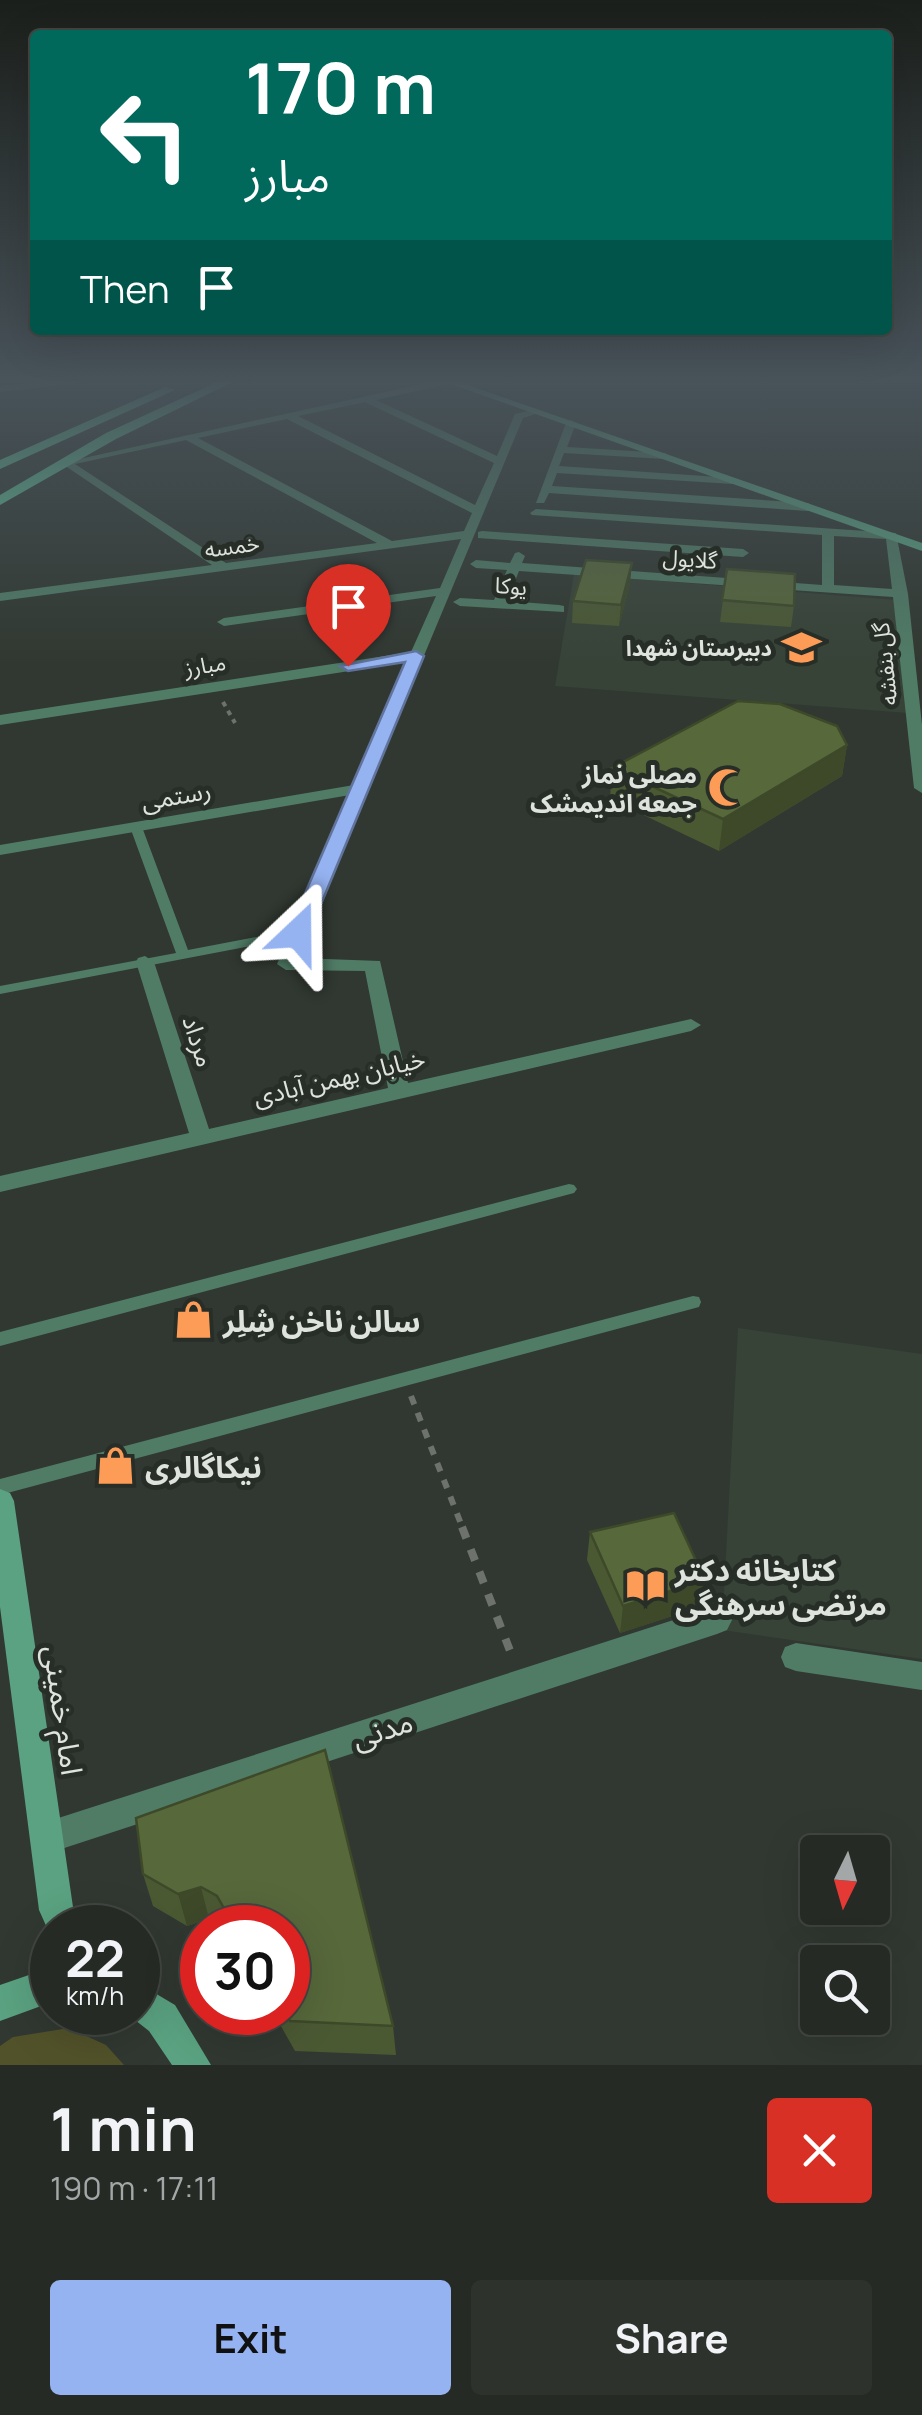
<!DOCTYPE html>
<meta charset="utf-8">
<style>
:root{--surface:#252a25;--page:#2d322d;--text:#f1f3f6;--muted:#a3a7a7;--line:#424642;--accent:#95b2f1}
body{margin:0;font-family:Manrope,"Noto Sans Arabic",sans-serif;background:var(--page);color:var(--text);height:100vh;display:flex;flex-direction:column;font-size:38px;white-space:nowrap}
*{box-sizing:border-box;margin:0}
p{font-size:32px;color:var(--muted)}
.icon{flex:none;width:55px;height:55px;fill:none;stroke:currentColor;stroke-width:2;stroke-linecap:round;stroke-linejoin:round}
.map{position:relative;height:2065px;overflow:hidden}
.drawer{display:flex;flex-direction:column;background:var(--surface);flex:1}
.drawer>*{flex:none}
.banner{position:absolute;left:30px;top:30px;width:862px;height:305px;border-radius:10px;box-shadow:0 10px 40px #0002,0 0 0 2px var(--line);background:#00695c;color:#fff;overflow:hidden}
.needle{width:65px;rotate:185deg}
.controls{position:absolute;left:800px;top:1835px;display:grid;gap:20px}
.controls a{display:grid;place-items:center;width:90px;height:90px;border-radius:10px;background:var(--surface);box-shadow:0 10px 40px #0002,0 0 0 2px var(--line);font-size:50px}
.speed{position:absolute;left:30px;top:1905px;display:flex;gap:20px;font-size:50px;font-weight:700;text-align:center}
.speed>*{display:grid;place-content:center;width:130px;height:130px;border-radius:50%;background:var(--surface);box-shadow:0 10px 40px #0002,0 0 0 2px var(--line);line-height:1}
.speed small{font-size:25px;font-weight:400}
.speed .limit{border:15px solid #d22;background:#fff;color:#111}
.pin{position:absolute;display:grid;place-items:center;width:85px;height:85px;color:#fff;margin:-102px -42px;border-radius:50% 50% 50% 0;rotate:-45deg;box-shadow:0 0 10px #0007}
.pin .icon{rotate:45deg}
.me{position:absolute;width:110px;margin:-55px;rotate:23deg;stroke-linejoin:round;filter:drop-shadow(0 0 8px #0008)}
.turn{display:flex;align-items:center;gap:35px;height:210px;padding:0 50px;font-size:45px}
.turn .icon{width:130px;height:130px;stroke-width:2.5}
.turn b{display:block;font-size:70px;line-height:85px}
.then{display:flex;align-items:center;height:95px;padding:0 50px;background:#0003;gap:20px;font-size:38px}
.round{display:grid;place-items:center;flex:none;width:105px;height:105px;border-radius:10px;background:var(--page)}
.overview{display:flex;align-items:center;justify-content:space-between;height:170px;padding:0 50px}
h1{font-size:60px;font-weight:700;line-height:75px}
.action{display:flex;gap:20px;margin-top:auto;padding:20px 50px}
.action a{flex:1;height:115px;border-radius:10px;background:var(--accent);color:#111;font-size:40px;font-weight:700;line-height:115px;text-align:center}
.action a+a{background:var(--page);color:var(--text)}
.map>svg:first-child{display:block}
</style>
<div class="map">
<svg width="922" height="2065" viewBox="0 0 922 2065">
<rect width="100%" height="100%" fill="#313831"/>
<g fill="#374337">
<polygon points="574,574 897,600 908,713 555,686"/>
<polygon points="738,1328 922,1354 922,1659 722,1630"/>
</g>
<polygon fill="#52522a" points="69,2028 106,2045 124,2065 0,2065 0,2046 13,2037"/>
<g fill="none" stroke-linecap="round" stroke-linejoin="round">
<polyline stroke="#6d736c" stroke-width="4" stroke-dasharray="5 5" stroke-linecap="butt" points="223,702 235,723"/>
<polyline stroke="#6d736c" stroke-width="6" stroke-dasharray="9 9" stroke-linecap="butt" points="411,1396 463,1529"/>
<polyline stroke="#6d736c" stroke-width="8" stroke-dasharray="12 12" stroke-linecap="butt" points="462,1527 514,1661"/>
<g fill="#507c66" fill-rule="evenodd">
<polygon points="136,824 142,827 188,950 298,929 304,933 298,937 0,994 0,986 176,953 130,827"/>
<polygon points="569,1184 574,1185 577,1189 574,1193 0,1346 0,1332"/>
<polygon points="693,1296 699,1297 701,1302 699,1307 0,1495 0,1479"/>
</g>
<g fill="#507c66" fill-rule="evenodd">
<polygon points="102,376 134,376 0,392 0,386"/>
<path d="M449 378 452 383 376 400 497 456 515 414 537 409 542 412 523 418 298 958 380 961 408 1083 691 1019 701 1025 691 1031 0 1192V1176L189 1133 136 962 138 958 145 956 154 962 209 1129 388 1088 365 971 286 970 277 964 350 795 0 855V845L354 785 408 662 0 725V715L411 652 436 596 224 626 217 622 224 618 440 588 461 539 0 601V593L212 565 61 463ZM365 402 494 463 475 505 298 416ZM287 419 472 513 464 531 392 541 198 438ZM186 440 377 543 226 563 75 464Z"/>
<polygon points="571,420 576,423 567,447 665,453 670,456 665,459 564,453 559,466 733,478 739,481 733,484 557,473 552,486 808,503 814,507 808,511 549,493 544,503 536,503 566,423"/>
<path d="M536 509 896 533 908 594 922 725V793L914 788 893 597 519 571 507 601 559 605 564 606V612L460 606 453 602 460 598 494 600 507 570 476 568 470 564 476 560 510 563 515 553 519 552 525 556 522 563 822 585V535L532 515 530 513ZM834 536 886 539 892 589 834 585Z"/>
<polygon points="482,531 743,549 749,553 743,557 478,538 478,532"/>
<polygon points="717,1606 727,1610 732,1620 727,1630 717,1634 46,1854 34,1850 30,1838 34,1826 46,1822"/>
<polygon points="796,1643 922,1662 922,1690 796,1671 785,1667 781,1657 785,1647"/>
</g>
<g fill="#5aa281" fill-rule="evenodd">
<polygon points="428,376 442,376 922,543 922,551"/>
<polygon points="0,1489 10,1493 14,1501 73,1907 82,1928 52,1928 52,1939 39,1910 0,1607"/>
<polygon points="52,1967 52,2002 0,2021 0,1985"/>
<polygon points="138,1983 175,2005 211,2065 172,2065 149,2031 126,2013 138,2012"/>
</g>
<g fill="#60c095" fill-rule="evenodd">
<polygon points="230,376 245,376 116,439 0,505 0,495 106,433"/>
<polygon points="165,387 175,390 0,469 0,460"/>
</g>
</g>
<g fill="#4b5933">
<polygon points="727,569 794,606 791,627 720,622"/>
<polygon points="630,584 619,626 572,623 573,601"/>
<polygon points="847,745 842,776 719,851 610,799 612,768"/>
<polygon points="590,1532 700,1607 620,1633 587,1560"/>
<polygon points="325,1750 393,2026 396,2055 295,2051 273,2012 288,2012 288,1928 224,1928 209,1919 187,1926 153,1906 143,1874 136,1818"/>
</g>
<g fill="#3d4929">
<polygon points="632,563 630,584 619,626 621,605"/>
<polygon points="847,745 842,776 719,851 723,819"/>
<polygon points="705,1580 700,1607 620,1633 623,1606"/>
<polygon points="201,1887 209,1919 187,1926 178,1894"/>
</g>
<g fill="#57683b" stroke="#3d4929" stroke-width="2.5">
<polygon points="586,560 632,563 621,605 573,601"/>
<polygon points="727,569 795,574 794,606 722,600"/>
<polygon points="738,701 780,704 837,726 847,745 723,819 612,768"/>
<polygon points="674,1513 705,1580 623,1606 590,1532"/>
<polygon points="325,1750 393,2026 290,2021 285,2012 288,2012 288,1928 235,1928 217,1896 201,1887 178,1894 143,1874 136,1818"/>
</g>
<linearGradient id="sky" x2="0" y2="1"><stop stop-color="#1b1f1b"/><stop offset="0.57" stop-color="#48535a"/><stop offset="1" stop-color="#48535a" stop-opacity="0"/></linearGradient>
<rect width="922" height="665" fill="url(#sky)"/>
<polygon fill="#95b2f1" stroke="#61749d" stroke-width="2.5" points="416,651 424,656 309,933 298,939 291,937 288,933 405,662 348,671 340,666"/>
<defs>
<symbol id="school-bare" viewBox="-9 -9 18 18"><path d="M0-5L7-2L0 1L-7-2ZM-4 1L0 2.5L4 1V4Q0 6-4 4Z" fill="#fd9c57" stroke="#272e27" stroke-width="2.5" paint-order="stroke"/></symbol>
<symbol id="mosque-bare" viewBox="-9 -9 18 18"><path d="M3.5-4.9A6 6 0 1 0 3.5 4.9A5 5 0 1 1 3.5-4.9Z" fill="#fd9c57" stroke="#272e27" stroke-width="2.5" paint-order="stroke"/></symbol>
<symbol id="shop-bare" viewBox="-9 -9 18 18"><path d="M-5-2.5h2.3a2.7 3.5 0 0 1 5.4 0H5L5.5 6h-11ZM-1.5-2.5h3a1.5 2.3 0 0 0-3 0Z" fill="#fd9c57" stroke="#272e27" stroke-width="2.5" paint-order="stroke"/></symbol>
<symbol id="library-bare" viewBox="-9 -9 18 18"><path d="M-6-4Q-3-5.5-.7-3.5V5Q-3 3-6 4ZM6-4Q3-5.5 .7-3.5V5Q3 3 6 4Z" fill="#fd9c57" stroke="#272e27" stroke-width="2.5" paint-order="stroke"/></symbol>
</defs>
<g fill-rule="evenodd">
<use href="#school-bare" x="774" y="620" width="55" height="55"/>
<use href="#mosque-bare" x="700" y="760" width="55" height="55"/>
<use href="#shop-bare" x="166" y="1292" width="55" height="55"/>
<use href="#shop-bare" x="88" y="1438" width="55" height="55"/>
<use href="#library-bare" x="618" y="1558" width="55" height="55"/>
</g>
<g text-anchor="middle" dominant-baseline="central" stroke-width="10" stroke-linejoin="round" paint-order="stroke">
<g font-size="22" fill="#dfe3de" stroke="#272e27">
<text transform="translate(232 546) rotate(-8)">خمسه</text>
<text transform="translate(690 559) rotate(4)">گلایول</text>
<text transform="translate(511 586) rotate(4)">یوکا</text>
<text transform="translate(885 664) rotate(-96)">گل بنفشه</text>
<text transform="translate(205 665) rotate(-9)">مبارز</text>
</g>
<g font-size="22" font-weight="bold" fill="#dfe3de" stroke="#272e27" text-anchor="end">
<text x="772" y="648">دبیرستان شهدا</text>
</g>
<g font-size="25" font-weight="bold" fill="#dfe3de" stroke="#272e27" text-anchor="end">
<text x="697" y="773">مصلی نماز<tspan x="697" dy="29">جمعه اندیمشک</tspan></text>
</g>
<g font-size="25" fill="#dfe3de" stroke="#272e27">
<text transform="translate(176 795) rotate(-10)">رستمی</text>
<text transform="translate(199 1041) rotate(72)">مرداد</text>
<text transform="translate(339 1077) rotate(-13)">خیابان بهمن آبادی</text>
</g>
<g font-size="30" font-weight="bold" fill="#dfe3de" stroke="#272e27" text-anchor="start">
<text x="223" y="1320">سالن ناخن شِلِر</text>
<text x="145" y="1466">نیکاگالری</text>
<text x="675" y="1569">کتابخانه دکتر<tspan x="675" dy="34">مرتضی سرهنگی</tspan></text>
</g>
<g font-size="30" fill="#dfe3de" stroke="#272e27">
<text transform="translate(64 1710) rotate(82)">امام خمینی</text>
<text transform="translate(382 1729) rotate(-18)">مدنی</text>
</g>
</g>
</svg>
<div class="controls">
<a><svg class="needle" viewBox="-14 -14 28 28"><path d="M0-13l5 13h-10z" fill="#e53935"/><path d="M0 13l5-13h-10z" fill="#a3a7a7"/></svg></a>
<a><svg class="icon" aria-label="search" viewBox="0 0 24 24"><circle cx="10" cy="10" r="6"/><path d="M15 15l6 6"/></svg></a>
</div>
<div class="speed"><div>22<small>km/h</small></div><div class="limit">30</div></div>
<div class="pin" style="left:348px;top:666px;background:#d93025"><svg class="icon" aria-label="arrive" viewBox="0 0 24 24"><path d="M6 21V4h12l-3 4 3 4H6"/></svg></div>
<svg class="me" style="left:298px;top:933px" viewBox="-20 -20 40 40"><path d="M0-17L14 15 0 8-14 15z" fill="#95b2f1" stroke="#fff" stroke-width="4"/></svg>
<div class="banner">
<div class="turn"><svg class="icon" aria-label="left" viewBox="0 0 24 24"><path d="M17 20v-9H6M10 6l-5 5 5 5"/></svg><div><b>170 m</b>مبارز</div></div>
<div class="then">Then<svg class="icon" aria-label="arrive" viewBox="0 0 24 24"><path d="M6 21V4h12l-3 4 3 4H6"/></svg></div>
</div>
</div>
<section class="drawer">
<div class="overview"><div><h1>1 min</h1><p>190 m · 17:11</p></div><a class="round" style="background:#d93025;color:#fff"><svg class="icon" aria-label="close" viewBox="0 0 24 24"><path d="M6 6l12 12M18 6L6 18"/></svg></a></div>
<div class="action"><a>Exit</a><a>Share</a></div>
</section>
